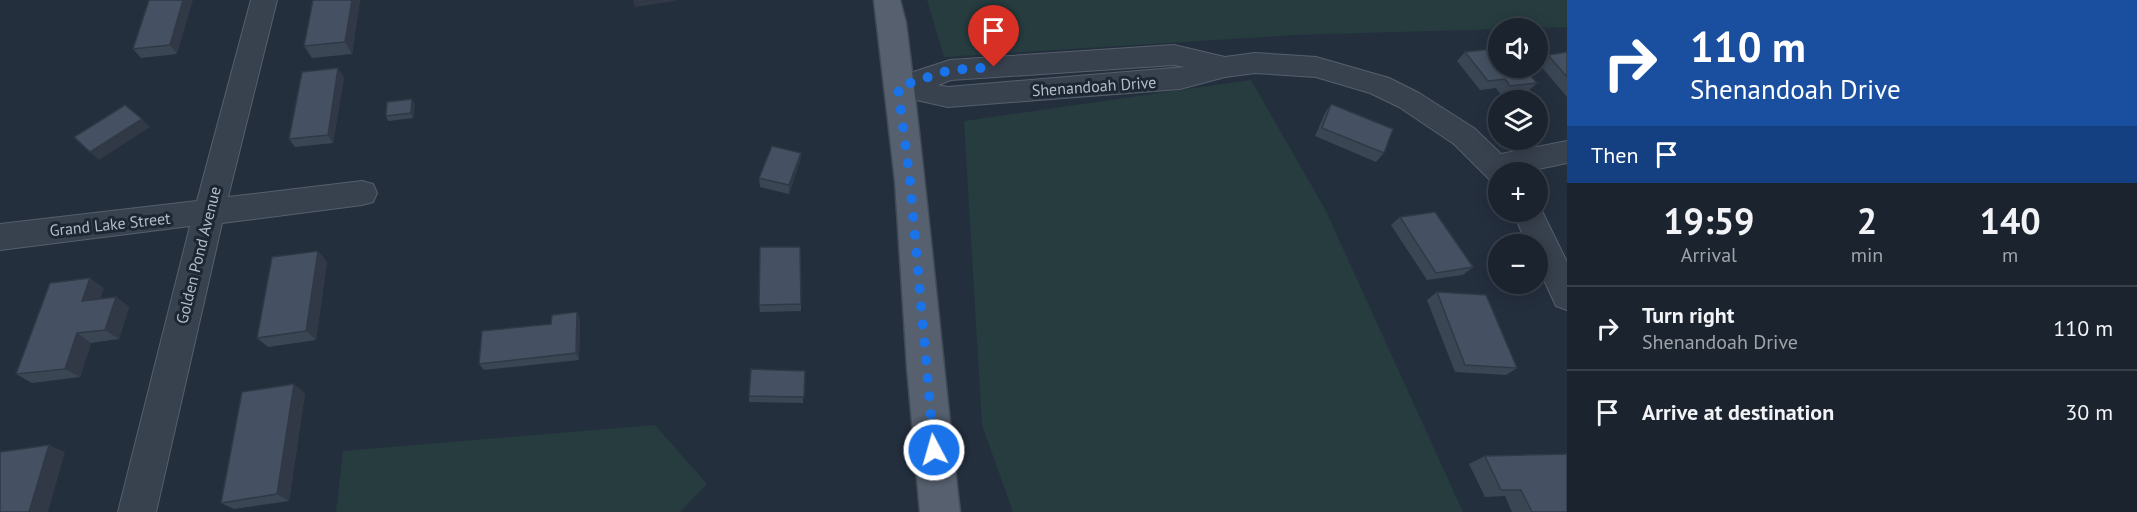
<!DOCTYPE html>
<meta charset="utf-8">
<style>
:root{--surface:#1b232e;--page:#282f3a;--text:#f1f3f6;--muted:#a0a4aa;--line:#39404a}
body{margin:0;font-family:"PT Sans",sans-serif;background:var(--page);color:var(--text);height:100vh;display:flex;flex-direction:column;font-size:22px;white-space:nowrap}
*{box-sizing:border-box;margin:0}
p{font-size:20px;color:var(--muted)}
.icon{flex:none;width:33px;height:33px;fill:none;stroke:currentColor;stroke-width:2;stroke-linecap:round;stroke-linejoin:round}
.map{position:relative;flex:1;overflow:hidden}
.panel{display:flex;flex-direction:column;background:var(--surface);width:570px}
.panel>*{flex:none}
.banner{background:#1a4fa0;color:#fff;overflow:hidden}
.controls{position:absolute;left:1488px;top:18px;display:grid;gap:12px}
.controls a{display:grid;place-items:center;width:60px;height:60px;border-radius:50%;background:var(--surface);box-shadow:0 3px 15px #0003,0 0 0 2px var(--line);font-size:30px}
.pin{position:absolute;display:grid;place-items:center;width:51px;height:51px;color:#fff;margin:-62px -26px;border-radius:50% 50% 50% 0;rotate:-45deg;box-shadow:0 0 6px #0007}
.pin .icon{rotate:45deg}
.me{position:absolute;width:66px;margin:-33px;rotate:354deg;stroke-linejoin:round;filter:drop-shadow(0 0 4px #0008)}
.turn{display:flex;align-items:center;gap:21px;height:126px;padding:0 24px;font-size:27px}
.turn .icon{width:78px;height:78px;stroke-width:2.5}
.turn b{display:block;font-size:42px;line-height:51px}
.then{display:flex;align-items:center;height:57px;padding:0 24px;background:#0003;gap:12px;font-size:22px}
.eta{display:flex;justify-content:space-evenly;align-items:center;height:102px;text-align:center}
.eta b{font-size:36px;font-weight:800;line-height:42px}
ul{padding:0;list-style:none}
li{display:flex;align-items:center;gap:18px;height:84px;padding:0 24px;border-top:2px solid var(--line)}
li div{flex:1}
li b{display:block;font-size:22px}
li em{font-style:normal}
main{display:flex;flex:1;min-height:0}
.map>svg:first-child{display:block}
</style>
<main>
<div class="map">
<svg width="1567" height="512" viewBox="0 0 1567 512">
<rect width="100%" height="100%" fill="#242f3e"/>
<g fill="#263c3f">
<polygon points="927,0 1567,0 1567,27 1294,35 944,57"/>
<polygon points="1251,80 1325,209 1463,512 1013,512 982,425 964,121"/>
<polygon points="655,425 707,484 680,512 336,512 343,451"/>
</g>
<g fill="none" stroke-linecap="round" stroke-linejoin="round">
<defs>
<g id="street">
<polygon points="251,0 277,0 228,197 362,181 373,184 377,193 373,202 362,205 222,223 156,512 118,512 190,226 0,250 0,224 197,201"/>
<path d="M1174 45 1225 57 1255 53 1316 57 1389 78 1419 93 1474 128 1501 154 1567 141V163L1524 172H1498V183L1490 180 1454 144 1399 107 1370 93 1316 77 1255 73 1225 77 1180 89 948 107 889 94 885 87 889 80 950 60ZM1174 65 1185 67 948 87 938 85 951 80Z"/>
<polygon points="1538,203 1567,262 1567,310 1556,306 1538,267 1538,244 1527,244 1513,212 1538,212"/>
</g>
<path id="primary" d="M874 0H900L906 23C927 186 941 349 960 512H920L907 367 895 181Z"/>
</defs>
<use href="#street" stroke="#565f6c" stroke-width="2"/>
<use href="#primary" stroke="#414a57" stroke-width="3"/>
<use href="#street" fill="#38414e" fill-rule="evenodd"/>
<use href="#primary" fill="#56606e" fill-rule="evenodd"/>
</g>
<g fill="#3b4654">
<polygon points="149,0 177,54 141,58 133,49"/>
<polygon points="360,0 352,54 312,58 304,46"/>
<polygon points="1465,52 1537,83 1528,91 1501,95 1496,88 1480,90 1457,61"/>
<polygon points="1567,52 1567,97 1539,64 1548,55"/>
<polygon points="344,77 333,143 295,147 289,139"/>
<polygon points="415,104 413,118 388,121 386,116"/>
<polygon points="1331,104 1384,153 1376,162 1315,136 1325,113"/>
<polygon points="801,153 800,161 789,194 760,187 759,178"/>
<polygon points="1400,217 1473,267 1463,275 1427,280 1391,225"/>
<polygon points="318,251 327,262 316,340 268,347 257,338"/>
<polygon points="104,288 100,299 116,297 129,307 119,339 91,343 80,377 32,383 16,374"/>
<polygon points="1437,292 1517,368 1506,375 1455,372 1427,300"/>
<polygon points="801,304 801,311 760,312 759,305"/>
<polygon points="577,312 580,319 579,360 484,370 479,364 551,324"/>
<polygon points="805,371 803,403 749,402 749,396"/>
<polygon points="305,393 289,501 234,509 221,503"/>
<polygon points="1485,456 1567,512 1512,512 1505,496 1485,497 1469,464"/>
</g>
<g fill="#303945">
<polygon points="183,0 193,0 177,54 170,45"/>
<polygon points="352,0 360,0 352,54 345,42"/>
<polygon points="633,0 675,0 675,1 635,7"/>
<polygon points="338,68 344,77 333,143 328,135"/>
<polygon points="412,99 415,104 413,118 411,113"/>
<polygon points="142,119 150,127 99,160 90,152"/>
<polygon points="801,153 800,161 789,194 789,185"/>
<polygon points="318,251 327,262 316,340 306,331"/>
<polygon points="90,278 104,288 96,311 82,301"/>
<polygon points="116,297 129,307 119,339 105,330"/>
<polygon points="577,312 580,319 579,360 576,353"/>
<polygon points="77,333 91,343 80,377 65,369"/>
<polygon points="294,384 305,393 289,501 277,494"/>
<polygon points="49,445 65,452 48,512 29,512"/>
</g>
<g fill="#455162" stroke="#303945" stroke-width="1.5">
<polygon points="149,0 183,0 170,45 133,49"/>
<polygon points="313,0 352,0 345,42 304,46"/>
<polygon points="1498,48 1498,68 1524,68 1537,83 1510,86 1505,79 1488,81 1465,52"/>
<polygon points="1567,52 1567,77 1548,55"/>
<polygon points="338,68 328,135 289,139 302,72"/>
<polygon points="412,99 411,113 386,116 387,102"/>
<polygon points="1331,104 1393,129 1384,153 1322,128"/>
<polygon points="125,105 142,119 90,152 74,137"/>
<polygon points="772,146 801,153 789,185 759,178"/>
<polygon points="1435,212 1473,267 1436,273 1400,217"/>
<polygon points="760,247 800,247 801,304 759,305"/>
<polygon points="318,251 306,331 257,338 272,257"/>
<polygon points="90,278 82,301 116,297 105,330 77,333 65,369 16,374 50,283"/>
<polygon points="1437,292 1486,295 1517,368 1465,365"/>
<polygon points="577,312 576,353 479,364 482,331 551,324 552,315"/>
<polygon points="751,369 805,371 804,397 749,396"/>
<polygon points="294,384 277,494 221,503 242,392"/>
<polygon points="49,445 29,512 0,512 0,452"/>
<polygon points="1567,454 1567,512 1532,512 1521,490 1501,490 1485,456"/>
</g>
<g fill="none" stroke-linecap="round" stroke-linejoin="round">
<polyline stroke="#1a73e8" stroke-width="10" stroke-dasharray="0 18" points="934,450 910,181 898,87 950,70 994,67"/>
</g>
<g text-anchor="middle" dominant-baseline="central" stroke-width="6" stroke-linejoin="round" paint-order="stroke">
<g font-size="16" fill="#b4bcc9" stroke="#1d2633">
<text transform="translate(1094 86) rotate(-4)">Shenandoah Drive</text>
<text transform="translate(110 224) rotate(-6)">Grand Lake Street</text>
<text transform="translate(198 255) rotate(-76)">Golden Pond Avenue</text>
</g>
</g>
</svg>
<div class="controls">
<a><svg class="icon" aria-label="sound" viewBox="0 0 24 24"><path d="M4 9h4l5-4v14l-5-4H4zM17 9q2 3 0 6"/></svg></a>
<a><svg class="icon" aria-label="layers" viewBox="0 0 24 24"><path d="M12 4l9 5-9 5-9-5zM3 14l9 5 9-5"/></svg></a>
<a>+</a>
<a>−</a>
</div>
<div class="pin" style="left:994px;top:67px;background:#d93025"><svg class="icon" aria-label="arrive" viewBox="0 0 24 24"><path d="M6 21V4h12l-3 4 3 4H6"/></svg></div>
<svg class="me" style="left:934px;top:450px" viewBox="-20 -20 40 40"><circle r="17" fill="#1a73e8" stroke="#fff" stroke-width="3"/><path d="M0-11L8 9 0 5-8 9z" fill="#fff"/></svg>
</div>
<section class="panel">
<div class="banner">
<div class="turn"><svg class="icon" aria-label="right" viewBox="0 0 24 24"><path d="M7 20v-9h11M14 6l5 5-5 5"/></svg><div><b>110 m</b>Shenandoah Drive</div></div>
<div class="then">Then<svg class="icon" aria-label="arrive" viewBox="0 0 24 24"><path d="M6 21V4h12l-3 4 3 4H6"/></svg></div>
</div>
<div class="eta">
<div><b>19:59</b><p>Arrival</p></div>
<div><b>2</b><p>min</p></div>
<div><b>140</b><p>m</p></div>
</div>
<ul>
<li><svg class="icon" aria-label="right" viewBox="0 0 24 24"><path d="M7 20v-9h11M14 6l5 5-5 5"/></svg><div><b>Turn right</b><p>Shenandoah Drive</p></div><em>110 m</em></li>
<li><svg class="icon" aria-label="arrive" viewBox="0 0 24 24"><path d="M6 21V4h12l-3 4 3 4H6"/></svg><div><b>Arrive at destination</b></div><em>30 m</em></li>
</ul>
</section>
</main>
